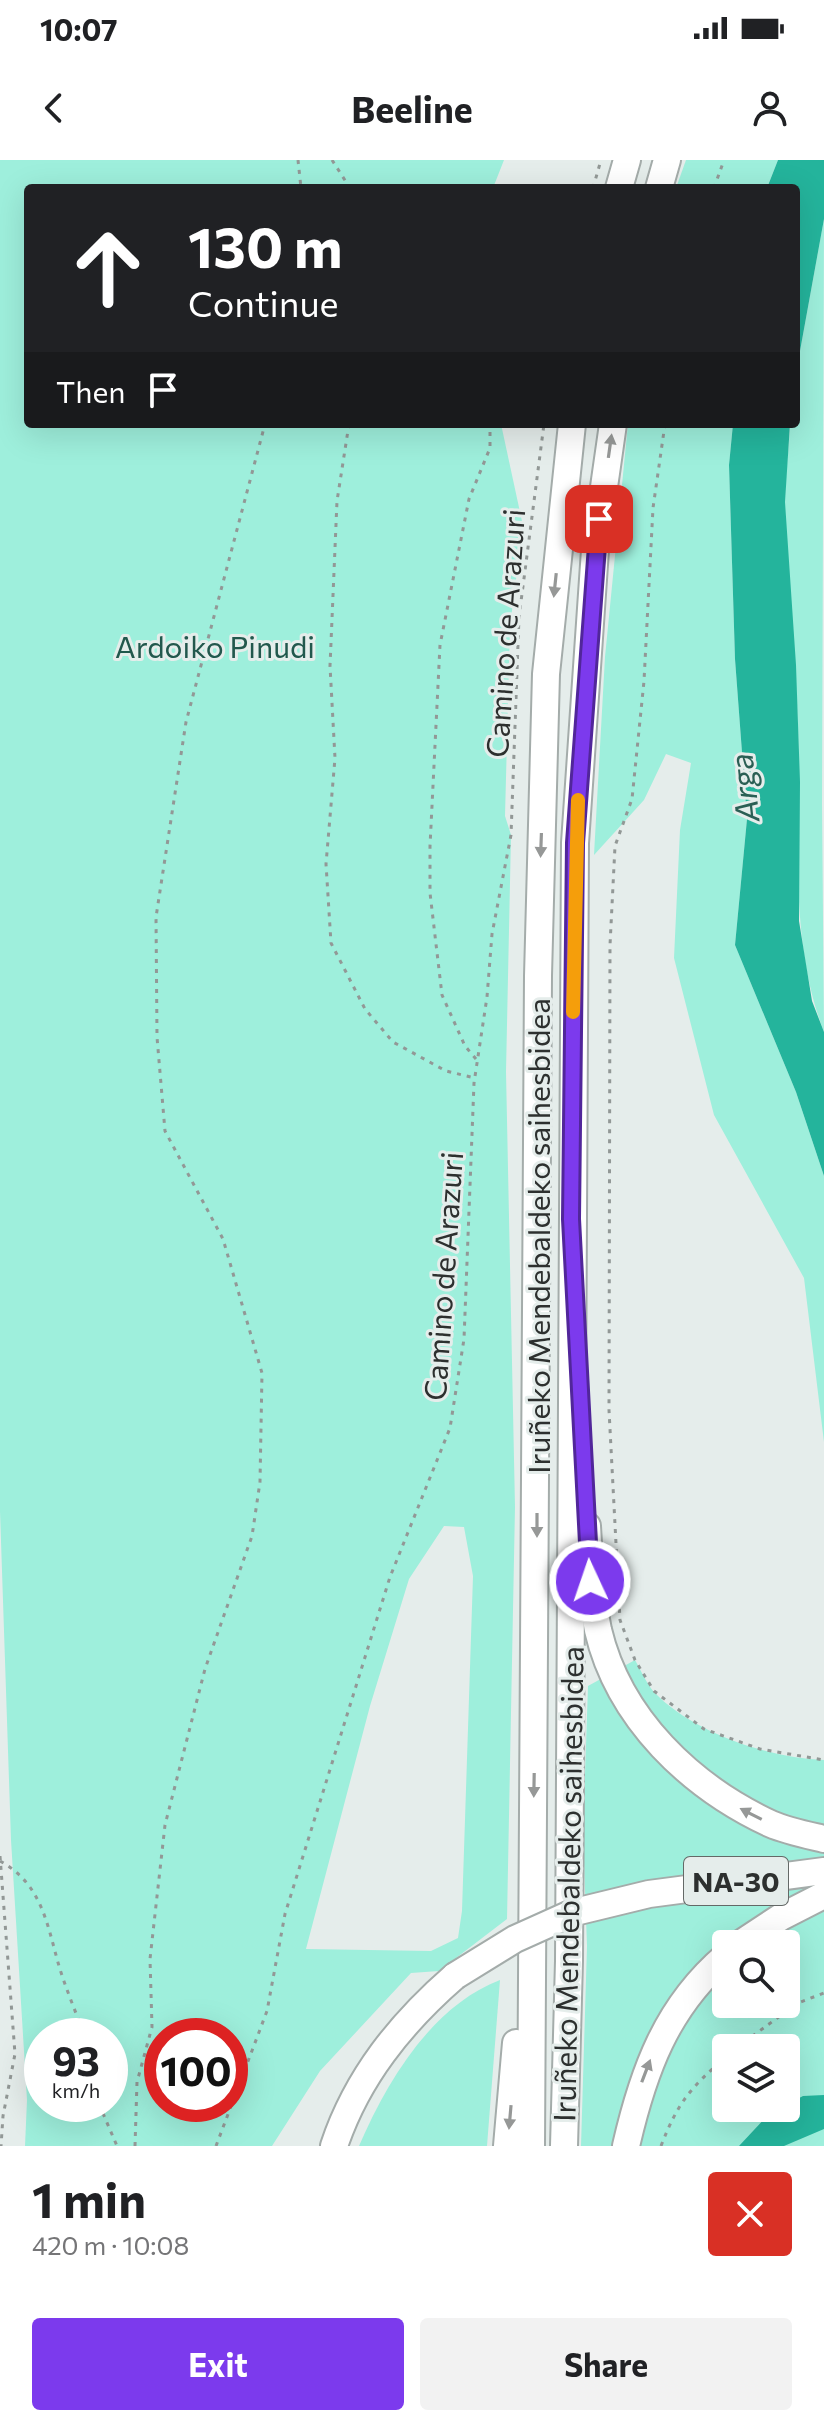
<!DOCTYPE html>
<meta charset="utf-8">
<style>
:root{--surface:#fff;--page:#f2f2f2;--text:#202124;--muted:#757577;--accent:#7c3aed}
body{margin:0;font-family:Commissioner,sans-serif;background:var(--page);color:var(--text);height:100vh;display:flex;flex-direction:column;font-size:30px;white-space:nowrap}
*{box-sizing:border-box;margin:0}
p{font-size:26px;color:var(--muted)}
.icon{flex:none;width:44px;height:44px;fill:none;stroke:currentColor;stroke-width:2;stroke-linecap:round;stroke-linejoin:round}
.map{position:relative;height:1986px;overflow:hidden}
.details{display:flex;flex-direction:column;background:var(--surface);flex:1}
.details>*{flex:none}
.hud{position:absolute;left:24px;top:24px;width:776px;height:244px;border-radius:8px;box-shadow:0 8px 32px #0002;background:#202124;color:#fff;overflow:hidden}
.tools{position:absolute;left:712px;top:1770px;display:grid;gap:16px}
.tools a{display:grid;place-items:center;width:88px;height:88px;border-radius:8px;background:var(--surface);box-shadow:0 8px 32px #0002;font-size:40px}
.speed{position:absolute;left:24px;top:1858px;display:flex;gap:16px;font-size:40px;font-weight:700;text-align:center}
.speed>*{display:grid;place-content:center;width:104px;height:104px;border-radius:50%;background:var(--surface);box-shadow:0 8px 32px #0002;line-height:1}
.speed small{font-size:20px;font-weight:400}
.speed .limit{border:12px solid #d22;background:#fff;color:#111}
.pin{position:absolute;display:grid;place-items:center;width:68px;height:68px;color:#fff;margin:-34px;border-radius:16px;box-shadow:0 4px 12px #0006}
.me{position:absolute;width:88px;margin:-44px;rotate:357deg;stroke-linejoin:round;filter:drop-shadow(0 0 6px #0008)}
.turn{display:flex;align-items:center;gap:28px;height:168px;padding:0 32px;font-size:36px}
.turn .icon{width:104px;height:104px;stroke-width:2.5}
.turn b{display:block;font-size:56px;line-height:68px}
.then{display:flex;align-items:center;height:76px;padding:0 32px;background:#0003;gap:16px;font-size:30px}
.round{display:grid;place-items:center;flex:none;width:84px;height:84px;border-radius:8px;background:var(--page)}
.overview{display:flex;align-items:center;justify-content:space-between;height:136px;padding:0 32px}
h1{font-size:48px;font-weight:700;line-height:60px}
.cta{display:flex;gap:16px;margin-top:auto;padding:16px 32px}
.cta a{flex:1;height:92px;border-radius:8px;background:var(--accent);color:#fff;font-size:32px;font-weight:700;line-height:92px;text-align:center}
.cta a+a{background:var(--page);color:var(--text)}
.status{display:flex;justify-content:space-between;align-items:center;height:56px;padding:0 40px;background:var(--surface);direction:ltr}
.status svg{height:22px;fill:currentColor}
header{display:flex;justify-content:space-between;align-items:center;height:104px;padding:0 32px;background:var(--surface);font-size:36px;font-weight:700}
.map>svg:first-child{display:block}
</style>
<div class="status"><b>10:07</b><svg viewBox="0 0 49 12"><path d="M0 12V9h3v3zM5 12V6h3v6zM10 12V3h3v9zM15 12V0h3v12zM26 1h20v11H26zM47 4h2v5h-2z"/></svg></div>
<header><svg class="icon" aria-label="back" viewBox="0 0 24 24"><path d="M15 5l-7 7 7 7"/></svg>Beeline<svg class="icon" aria-label="person" viewBox="0 0 24 24"><circle cx="12" cy="8" r="4"/><path d="M4 21q1-7 8-7t8 7"/></svg></header>
<div class="map">
<svg width="824" height="1986" viewBox="0 0 824 1986">
<rect width="100%" height="100%" fill="#e5edeb"/>
<g fill="#9eefdc" fill-rule="evenodd">
<path d="M0 0H504L493 28H28V264H501L523 366 510 466 505 656 511 675 506 912 515 1347 507 1759 439 1811 411 1813 320 1911 272 1986H25L27 1940 11 1680 0 1351ZM444 1366 464 1367 473 1416 462 1751 458 1778 431 1791 306 1789 370 1546 409 1419ZM42 1876H110V1944H42ZM162 1876H230V1944H162Z"/>
<polygon points="686,0 778,0 767,28 676,28"/>
<path d="M824 59 822 644 824 872C787 775 801 670 798 569 796 494 785 418 785 343 785 317 789 290 790 264H796V213Z"/>
<polygon points="628,264 733,264 729,305 735,499 747,659 735,785 796,932 824,1016 824,1282 804,1118 714,955 674,798 680,670 691,603 666,594 644,640 594,695 605,497"/>
<path d="M635 1500C641 1510 646 1523 654 1532 693 1573 769 1598 824 1600V1986H581L587 1786 583 1675 588 1526ZM726 1784H786V1844H726ZM726 1888H786V1948H726Z"/>
<path d="M500 1820 487 1986H359C387 1921 432 1846 500 1820Z"/>
</g>
<g fill="#24b49c">
<polygon points="778,0 824,0 824,59 796,213 796,28 767,28"/>
<polygon points="733,264 790,264 785,342 796,505 800,622 799,761 812,841 824,872 824,1016 796,932 735,785 747,659 735,499 729,305"/>
<polygon points="824,1935 824,1969 784,1986 739,1986 769,1954 786,1948 786,1945 803,1936"/>
</g>
<g fill="none" stroke-linecap="round" stroke-linejoin="round">
<defs>
<g id="highway">
<polyline points="619,28 627,0"/>
<polyline points="659,28 667,0"/>
<path d="M587 1366C589 1401 591 1436 598 1470 619 1559 691 1627 771 1664 787 1671 807 1675 824 1679"/>
<polyline points="575,1752 649,1734 824,1711"/>
<polyline points="740,1784 781,1757 824,1735"/>
<path d="M334 1986C357 1917 401 1863 455 1816"/>
<polyline points="507,1986 516,1883"/>
<polyline points="531,1986 538,816 546,514 572,264"/>
<polyline points="564,1986 569,1801 575,683 595,390 613,264"/>
<path d="M626 1986C643 1912 666 1847 726 1796"/>
</g>
</defs>
<use href="#highway" stroke="#a4acaa" stroke-width="30"/>
<g stroke="#929896" stroke-width="3" stroke-dasharray="4 6" stroke-linecap="butt">
<polyline points="298,0 301,28"/>
<polyline points="332,0 350,28"/>
<polyline points="593,28 601,0"/>
<polyline points="714,28 724,0"/>
<polyline points="349,264 337,341 330,506 335,598 326,704 331,783 365,849 393,882 446,911 475,918"/>
<polyline points="665,264 653,348 644,521 632,639 615,686 610,785 609,1250 620,1460 635,1500 654,1531 704,1569 760,1589 824,1600"/>
<polyline points="476,899 465,886 442,835 430,733 430,686 440,485 469,339 490,288 490,264"/>
<polyline points="0,1696 15,1894 3,1956 1,1986"/>
<path d="M0 1701C42 1724 47 1764 59 1806 66 1829 76 1853 85 1876"/>
<polyline points="736,1888 798,1843 824,1833"/>
<polyline points="99,1944 117,1986"/>
<polyline points="135,1986 137,1922 152,1867 150,1799 165,1665 205,1509 252,1376 260,1322 262,1213 223,1079 165,971 157,877 156,757 186,562 265,264"/>
<polyline points="216,1986 267,1851 285,1754 390,1417 450,1268 464,1179 474,923 487,837 492,774 511,675 519,457 544,264"/>
<path d="M661 1986C678 1942 691 1927 726 1897"/>
</g>
<use href="#highway" stroke="#fff" stroke-width="26"/>
<defs>
<polyline id="highway-bridge" points="455,1816 515,1779 575,1752"/>
</defs>
<use href="#highway-bridge" stroke="#a4acaa" stroke-width="30" stroke-linecap="butt"/>
<use href="#highway-bridge" stroke="#fff" stroke-width="26"/>
</g>
<defs><path id="oneway-solid" d="M-6-.8H1V-3.2L6.5 0L1 3.2V.8H-6Z" transform="scale(2)"/></defs>
<g fill="#969897">
<use href="#oneway-solid" transform="translate(610 286) rotate(-82)"/>
<use href="#oneway-solid" transform="translate(555 425) rotate(96)"/>
<use href="#oneway-solid" transform="translate(541 685) rotate(92)"/>
<use href="#oneway-solid" transform="translate(537 1365) rotate(90)"/>
<use href="#oneway-solid" transform="translate(534 1625) rotate(91)"/>
<use href="#oneway-solid" transform="translate(751 1654) rotate(-153)"/>
<use href="#oneway-solid" transform="translate(646 1911) rotate(-69)"/>
<use href="#oneway-solid" transform="translate(510 1957) rotate(95)"/>
</g>
<g fill="none" stroke-linecap="round" stroke-linejoin="round">
<defs>
<polyline id="route" points="590,1421 571,1059 575,683 599,359"/>
</defs>
<use href="#route" stroke="#51269a" stroke-width="20"/>
<use href="#route" stroke="#7c3aed" stroke-width="14"/>
<polyline stroke="#f59e0b" stroke-width="14" points="573,852 578,640"/>
</g>
<g text-anchor="middle" dominant-baseline="central" stroke-width="6" stroke-linejoin="round" paint-order="stroke">
<rect fill="#e5edeb" stroke="#646967" stroke-width="2" x="684" y="1697" width="104" height="48" rx="6"/>
<g font-size="28" font-weight="bold" fill="#2d302f">
<text x="736" y="1721">NA-30</text>
</g>
<g font-size="30" fill="#2d302f" stroke="#e5edeb">
<text transform="translate(504 473) rotate(-86)">Camino de Arazuri</text>
<text transform="translate(537 1076) rotate(-90)">Iruñeko Mendebaldeko saihesbidea</text>
<text transform="translate(442 1116) rotate(-86)">Camino de Arazuri</text>
<text transform="translate(567 1724) rotate(-89)">Iruñeko Mendebaldeko saihesbidea</text>
</g>
<g font-size="30" fill="#22584d" stroke="#e5edeb">
<text x="215" y="485">Ardoiko Pinudi</text>
</g>
<g font-size="32" font-style="italic" fill="#2a5f54" stroke="#e5edeb">
<text transform="translate(743 628) rotate(-96)">Arga</text>
</g>
</g>
</svg>
<div class="tools">
<a><svg class="icon" aria-label="search" viewBox="0 0 24 24"><circle cx="10" cy="10" r="6"/><path d="M15 15l6 6"/></svg></a>
<a><svg class="icon" aria-label="layers" viewBox="0 0 24 24"><path d="M12 4l9 5-9 5-9-5zM3 14l9 5 9-5"/></svg></a>
</div>
<div class="speed"><div>93<small>km/h</small></div><div class="limit">100</div></div>
<div class="pin" style="left:599px;top:359px;background:#d93025"><svg class="icon" aria-label="arrive" viewBox="0 0 24 24"><path d="M6 21V4h12l-3 4 3 4H6"/></svg></div>
<svg class="me" style="left:590px;top:1421px" viewBox="-20 -20 40 40"><circle r="17" fill="#7c3aed" stroke="#fff" stroke-width="3"/><path d="M0-11L8 9 0 5-8 9z" fill="#fff"/></svg>
<div class="hud">
<div class="turn"><svg class="icon" aria-label="ahead" viewBox="0 0 24 24"><path d="M12 20V5M6 11l6-6 6 6"/></svg><div><b>130 m</b>Continue</div></div>
<div class="then">Then<svg class="icon" aria-label="arrive" viewBox="0 0 24 24"><path d="M6 21V4h12l-3 4 3 4H6"/></svg></div>
</div>
</div>
<section class="details">
<div class="overview"><div><h1>1 min</h1><p>420 m · 10:08</p></div><a class="round" style="background:#d93025;color:#fff"><svg class="icon" aria-label="close" viewBox="0 0 24 24"><path d="M6 6l12 12M18 6L6 18"/></svg></a></div>
<div class="cta"><a>Exit</a><a>Share</a></div>
</section>
